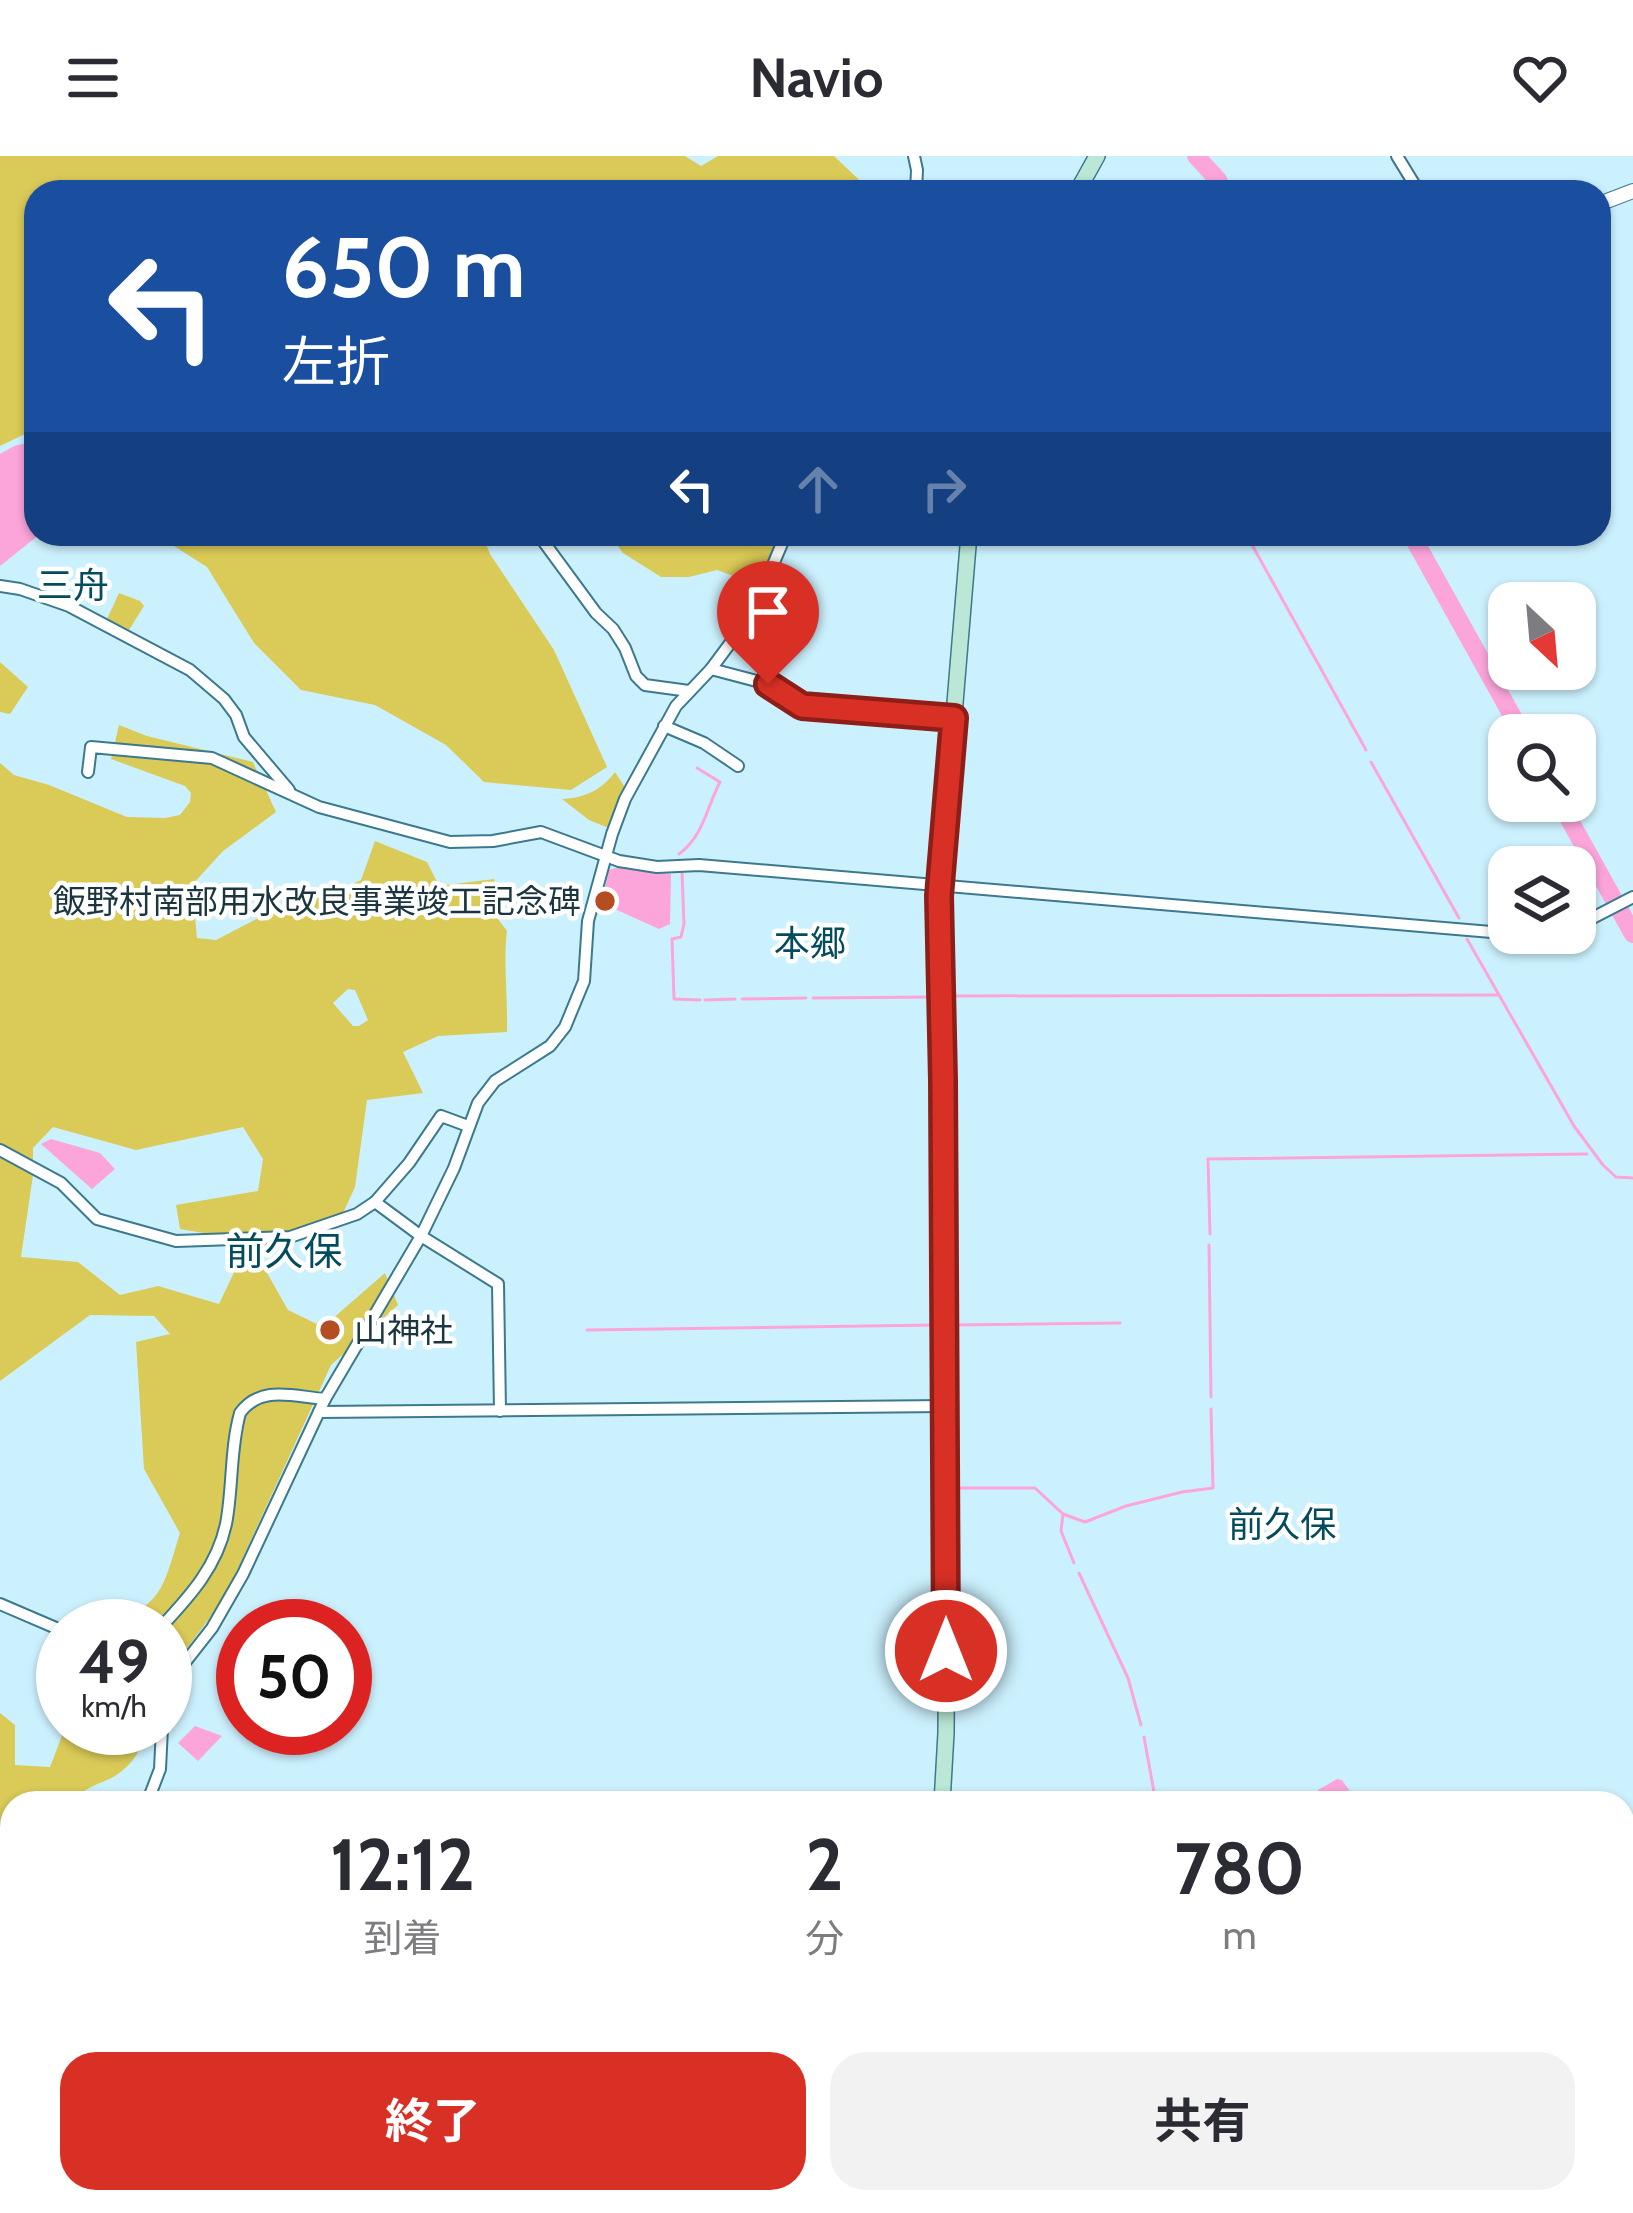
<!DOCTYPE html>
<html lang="ja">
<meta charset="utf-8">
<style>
:root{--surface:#fff;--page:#f2f2f3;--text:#2b2b33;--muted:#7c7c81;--accent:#d93025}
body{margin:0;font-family:Cabin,"Noto Sans JP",sans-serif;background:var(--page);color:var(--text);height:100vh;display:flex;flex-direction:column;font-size:45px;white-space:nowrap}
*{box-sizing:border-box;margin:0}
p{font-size:39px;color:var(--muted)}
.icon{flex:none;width:66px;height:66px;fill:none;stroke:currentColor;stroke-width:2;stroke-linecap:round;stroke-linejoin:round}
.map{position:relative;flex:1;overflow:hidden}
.details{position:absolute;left:0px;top:1635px;width:1635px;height:423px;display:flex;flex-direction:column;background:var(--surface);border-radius:36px 36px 0 0;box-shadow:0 3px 9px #0004}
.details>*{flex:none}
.top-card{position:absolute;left:24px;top:24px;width:1587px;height:366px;border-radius:36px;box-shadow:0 3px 9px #0004;background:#1a4fa0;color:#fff;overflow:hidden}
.needle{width:78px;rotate:154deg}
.tools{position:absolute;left:1488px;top:426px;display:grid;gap:24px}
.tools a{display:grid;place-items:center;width:108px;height:108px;border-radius:24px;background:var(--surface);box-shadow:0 3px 9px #0004;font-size:60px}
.speed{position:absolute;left:36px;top:1443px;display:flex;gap:24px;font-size:60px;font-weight:700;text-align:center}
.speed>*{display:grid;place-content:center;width:156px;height:156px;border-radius:50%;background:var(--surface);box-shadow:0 3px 9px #0004;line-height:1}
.speed small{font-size:30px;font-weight:400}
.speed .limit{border:18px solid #d22;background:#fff;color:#111}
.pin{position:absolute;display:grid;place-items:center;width:102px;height:102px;color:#fff;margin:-123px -51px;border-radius:50% 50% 50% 0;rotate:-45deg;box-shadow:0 0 12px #0007}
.pin .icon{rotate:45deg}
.me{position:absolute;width:132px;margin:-66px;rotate:0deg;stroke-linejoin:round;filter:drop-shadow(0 0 9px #0008)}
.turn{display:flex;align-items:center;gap:42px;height:252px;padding:0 60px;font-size:54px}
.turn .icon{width:156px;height:156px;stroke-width:2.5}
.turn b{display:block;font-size:84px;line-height:102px}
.lanes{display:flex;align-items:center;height:114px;padding:0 60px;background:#0003;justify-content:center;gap:60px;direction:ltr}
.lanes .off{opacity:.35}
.eta{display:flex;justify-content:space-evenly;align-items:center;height:204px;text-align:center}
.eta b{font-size:72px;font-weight:700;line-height:84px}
.action{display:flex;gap:24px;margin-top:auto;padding:24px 60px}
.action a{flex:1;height:138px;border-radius:36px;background:var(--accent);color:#fff;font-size:48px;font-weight:700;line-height:138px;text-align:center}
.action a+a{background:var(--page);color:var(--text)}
header{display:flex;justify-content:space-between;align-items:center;height:156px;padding:0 60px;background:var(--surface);font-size:54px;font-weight:700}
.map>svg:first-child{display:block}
</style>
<header><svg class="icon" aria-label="menu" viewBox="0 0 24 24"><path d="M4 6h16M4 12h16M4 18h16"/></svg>Navio<svg class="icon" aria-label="heart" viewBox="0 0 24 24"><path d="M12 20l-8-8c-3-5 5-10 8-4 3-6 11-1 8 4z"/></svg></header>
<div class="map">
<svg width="1633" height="2057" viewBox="0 0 1633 2057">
<rect width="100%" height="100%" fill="#ccf1fe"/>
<g fill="#daca57" fill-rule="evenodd">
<polygon points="0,0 685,0 701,10 718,0 834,0 872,36 36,36 36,284 25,278 0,290"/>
<polygon points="155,378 482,378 490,398 554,494 607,611 571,634 484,626 446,589 375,549 301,534 254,487 207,411"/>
<polygon points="609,378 777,378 767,420 742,423 717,414 689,421 661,421 623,397"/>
<polygon points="119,437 140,445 144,450 129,474 107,463"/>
<polygon points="0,484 0,506 28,531 10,558 0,556"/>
<path d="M119 569 147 580 253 606 276 656 223 695 192 729 197 782 216 784 316 732 320 743 361 724 375 685 427 706 439 730 494 723 501 748 495 759 507 775C503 808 508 842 507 876L438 880 403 896 423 937 367 944 355 1031 344 1055 258 1101 288 1154 323 1171 385 1117 398 1149 331 1209 224 1443 184 1496 165 1529V1470H105C164 1449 163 1431 180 1377L144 1313 136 1186 170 1178 154 1160 90 1159 0 1225V607L14 619 49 629 127 661 165 662 180 659 190 646 191 637 185 630 111 603ZM348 833 355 834 368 864 359 870H353L333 847ZM53 971 136 994 243 971 263 1003 258 1035 176 1049 180 1073 249 1085 219 1148 158 1130 120 1139 78 1106 21 1101 33 1019V992Z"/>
<path d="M615 616 626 633 610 670 606 671 589 664 562 643C584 642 602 634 615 616Z"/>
<path d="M0 1557 15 1569V1609L50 1611 65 1572H148C142 1592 133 1609 115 1620 99 1629 84 1630 74 1647H12V1963L0 1976V1835L12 1807 11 1744 0 1720Z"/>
</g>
<g fill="#fba5db">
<polygon points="31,286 36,289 36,378 40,378 0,410 0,298 14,290"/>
<polygon points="619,711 671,718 670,768 659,773 606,749 608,743 603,741 609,714"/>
<polygon points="51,983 100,997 115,1013 92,1033 41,988"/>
<polygon points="195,1570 222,1580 198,1605 178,1587"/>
<polygon points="1337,1623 1342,1624 1354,1641 1351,1647 1314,1647 1318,1634"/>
</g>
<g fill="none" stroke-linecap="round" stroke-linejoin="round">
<g stroke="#fba5db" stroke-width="3">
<polyline points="1246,378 1366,594"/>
<polyline points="1371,606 1459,762"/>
<path d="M679 698C704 679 706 653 720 626L697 612"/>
<polyline points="682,716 684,768 681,781 672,783 674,843 700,844"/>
<polyline points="1467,783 1574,970 1603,1009 1616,1021 1633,1022"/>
<polyline points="949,840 1499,839"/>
<polyline points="813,842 931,841"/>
<polyline points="742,843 806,842"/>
<polyline points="705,844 735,843"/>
<polyline points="1210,1078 1208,1003 1587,998"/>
<polyline points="1209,1089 1211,1241"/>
<polyline points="953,1169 1120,1167"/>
<polyline points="587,1174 935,1169"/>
<polyline points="952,1332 1035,1332 1063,1358"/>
<polyline points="1074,1407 1061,1375 1063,1358 1085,1366 1126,1350 1182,1336 1213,1332 1211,1253"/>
<polyline points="1079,1417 1128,1522 1141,1569"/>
<polyline points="1144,1581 1156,1647"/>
</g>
<g stroke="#fba5db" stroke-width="18">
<polyline points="1196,0 1218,24 1224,36"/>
<polyline points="1411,378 1523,579"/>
<polyline points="1559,645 1633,778"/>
</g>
<defs>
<g id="minor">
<polyline points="914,0 917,14 916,36"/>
<polyline points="1397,0 1419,36"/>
<polyline points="538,378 596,457 613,473 625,492 636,520 645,529 689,535"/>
<polyline points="0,430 20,433 69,450 190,514 224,543 236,559 244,581 289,634"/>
<polyline points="711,513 768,528 802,550 954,562"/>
<polyline points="664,570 704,587 738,610"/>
<polyline points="88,616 91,591 212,602 319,651 450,686 493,685 541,676 619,705 657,711 699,709 1515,778 1544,780 1560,777"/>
<polyline points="1575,771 1633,741"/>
<polyline points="0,994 61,1027 97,1063 176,1085 290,1081 357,1058 375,1046 409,1007 441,960 468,970"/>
<polyline points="375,1046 421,1080 498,1128 500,1255"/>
<polyline points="319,1256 945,1250"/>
<polyline points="0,1448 63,1475"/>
<path d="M162 1470C191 1439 217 1410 226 1368 233 1332 230 1293 240 1257 261 1228 295 1241 325 1243"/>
<polyline points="165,1540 172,1523 212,1472 243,1418 325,1243 421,1080 454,1012 478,947 495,925 550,890 565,871 584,825 588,765 612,678 625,643 676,550 711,513 743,470 756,449 786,378"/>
<polyline points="147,1647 160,1613 162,1572"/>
<polyline points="314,2046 315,2057"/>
<polyline points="531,2046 537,2055 543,2057"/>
<polyline points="979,2046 982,2057"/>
<polyline points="1219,2046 1219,2054"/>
<polyline points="43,2057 46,2046"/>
<polyline points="559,2057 576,2055 582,2057"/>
<polyline points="1157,2057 1161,2046"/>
<polyline points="1338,2057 1341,2046"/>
</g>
<polyline id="tertiary" points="1599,48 1633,35"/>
<g id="secondary">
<polyline points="1077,36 1097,0"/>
<polyline points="942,1647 946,1577 947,1413 939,740 969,378"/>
<polyline points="1623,2008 1633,2009"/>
<polyline points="834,2046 834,2057"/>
<polyline points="1266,2057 1268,2046"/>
</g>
</defs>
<use href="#minor" stroke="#3c798d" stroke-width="14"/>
<use href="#tertiary" stroke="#3c798d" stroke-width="16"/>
<use href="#secondary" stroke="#3c798d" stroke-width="18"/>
<use href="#minor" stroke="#fff" stroke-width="10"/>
<use href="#tertiary" stroke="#fff" stroke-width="14"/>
<use href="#secondary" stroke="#bae7d6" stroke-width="15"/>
</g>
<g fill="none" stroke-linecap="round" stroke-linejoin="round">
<defs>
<polyline id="route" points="768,528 802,550 954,562 939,740 943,924 946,1495"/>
</defs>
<use href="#route" stroke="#8d1f18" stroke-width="30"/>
<use href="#route" stroke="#d93025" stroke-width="21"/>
</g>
<g fill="#b44e22" stroke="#fff" stroke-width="4.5">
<circle cx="605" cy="745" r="12"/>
<circle cx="330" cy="1174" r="12"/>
</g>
<g text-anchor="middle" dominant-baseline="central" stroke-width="9" stroke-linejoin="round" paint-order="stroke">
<g font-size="33" fill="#1c363f" stroke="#fff" text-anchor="end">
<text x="581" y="745">飯野村南部用水改良事業竣工記念碑</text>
<text x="354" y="1174" text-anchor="start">山神社</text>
</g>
<g font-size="36" fill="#024c5e" stroke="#fff">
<text x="73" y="429">三舟</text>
<text x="810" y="787">本郷</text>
<text x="1282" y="1368">前久保</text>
</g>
<g font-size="39" fill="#024c5e" stroke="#fff">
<text x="284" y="1095">前久保</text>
</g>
</g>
</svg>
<div class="tools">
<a><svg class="needle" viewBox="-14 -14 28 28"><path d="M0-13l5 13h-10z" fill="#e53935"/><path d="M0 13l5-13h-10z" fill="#7c7c81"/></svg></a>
<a><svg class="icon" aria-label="search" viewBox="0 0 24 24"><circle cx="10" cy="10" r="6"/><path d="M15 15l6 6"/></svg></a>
<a><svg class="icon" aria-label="layers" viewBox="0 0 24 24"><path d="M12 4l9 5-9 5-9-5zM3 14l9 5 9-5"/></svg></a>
</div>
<div class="speed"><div>49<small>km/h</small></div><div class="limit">50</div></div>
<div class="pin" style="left:768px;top:528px;background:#d93025"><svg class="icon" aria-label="arrive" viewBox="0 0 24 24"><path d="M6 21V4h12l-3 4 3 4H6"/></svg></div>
<svg class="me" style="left:946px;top:1495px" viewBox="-20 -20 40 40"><circle r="17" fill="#d93025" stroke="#fff" stroke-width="3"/><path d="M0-11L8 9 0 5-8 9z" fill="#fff"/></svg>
<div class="top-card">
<div class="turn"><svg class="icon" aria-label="left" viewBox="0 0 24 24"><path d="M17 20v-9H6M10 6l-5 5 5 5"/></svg><div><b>650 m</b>左折</div></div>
<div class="lanes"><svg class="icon" aria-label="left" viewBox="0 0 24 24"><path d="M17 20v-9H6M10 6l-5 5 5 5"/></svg><svg class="icon off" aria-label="ahead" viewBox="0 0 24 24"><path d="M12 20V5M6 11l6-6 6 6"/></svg><svg class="icon off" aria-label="right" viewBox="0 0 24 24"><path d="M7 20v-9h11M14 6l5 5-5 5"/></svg></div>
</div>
<section class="details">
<div class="eta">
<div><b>12:12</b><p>到着</p></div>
<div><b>2</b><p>分</p></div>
<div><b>780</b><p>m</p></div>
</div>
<div class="action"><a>終了</a><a>共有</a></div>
</section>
</div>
